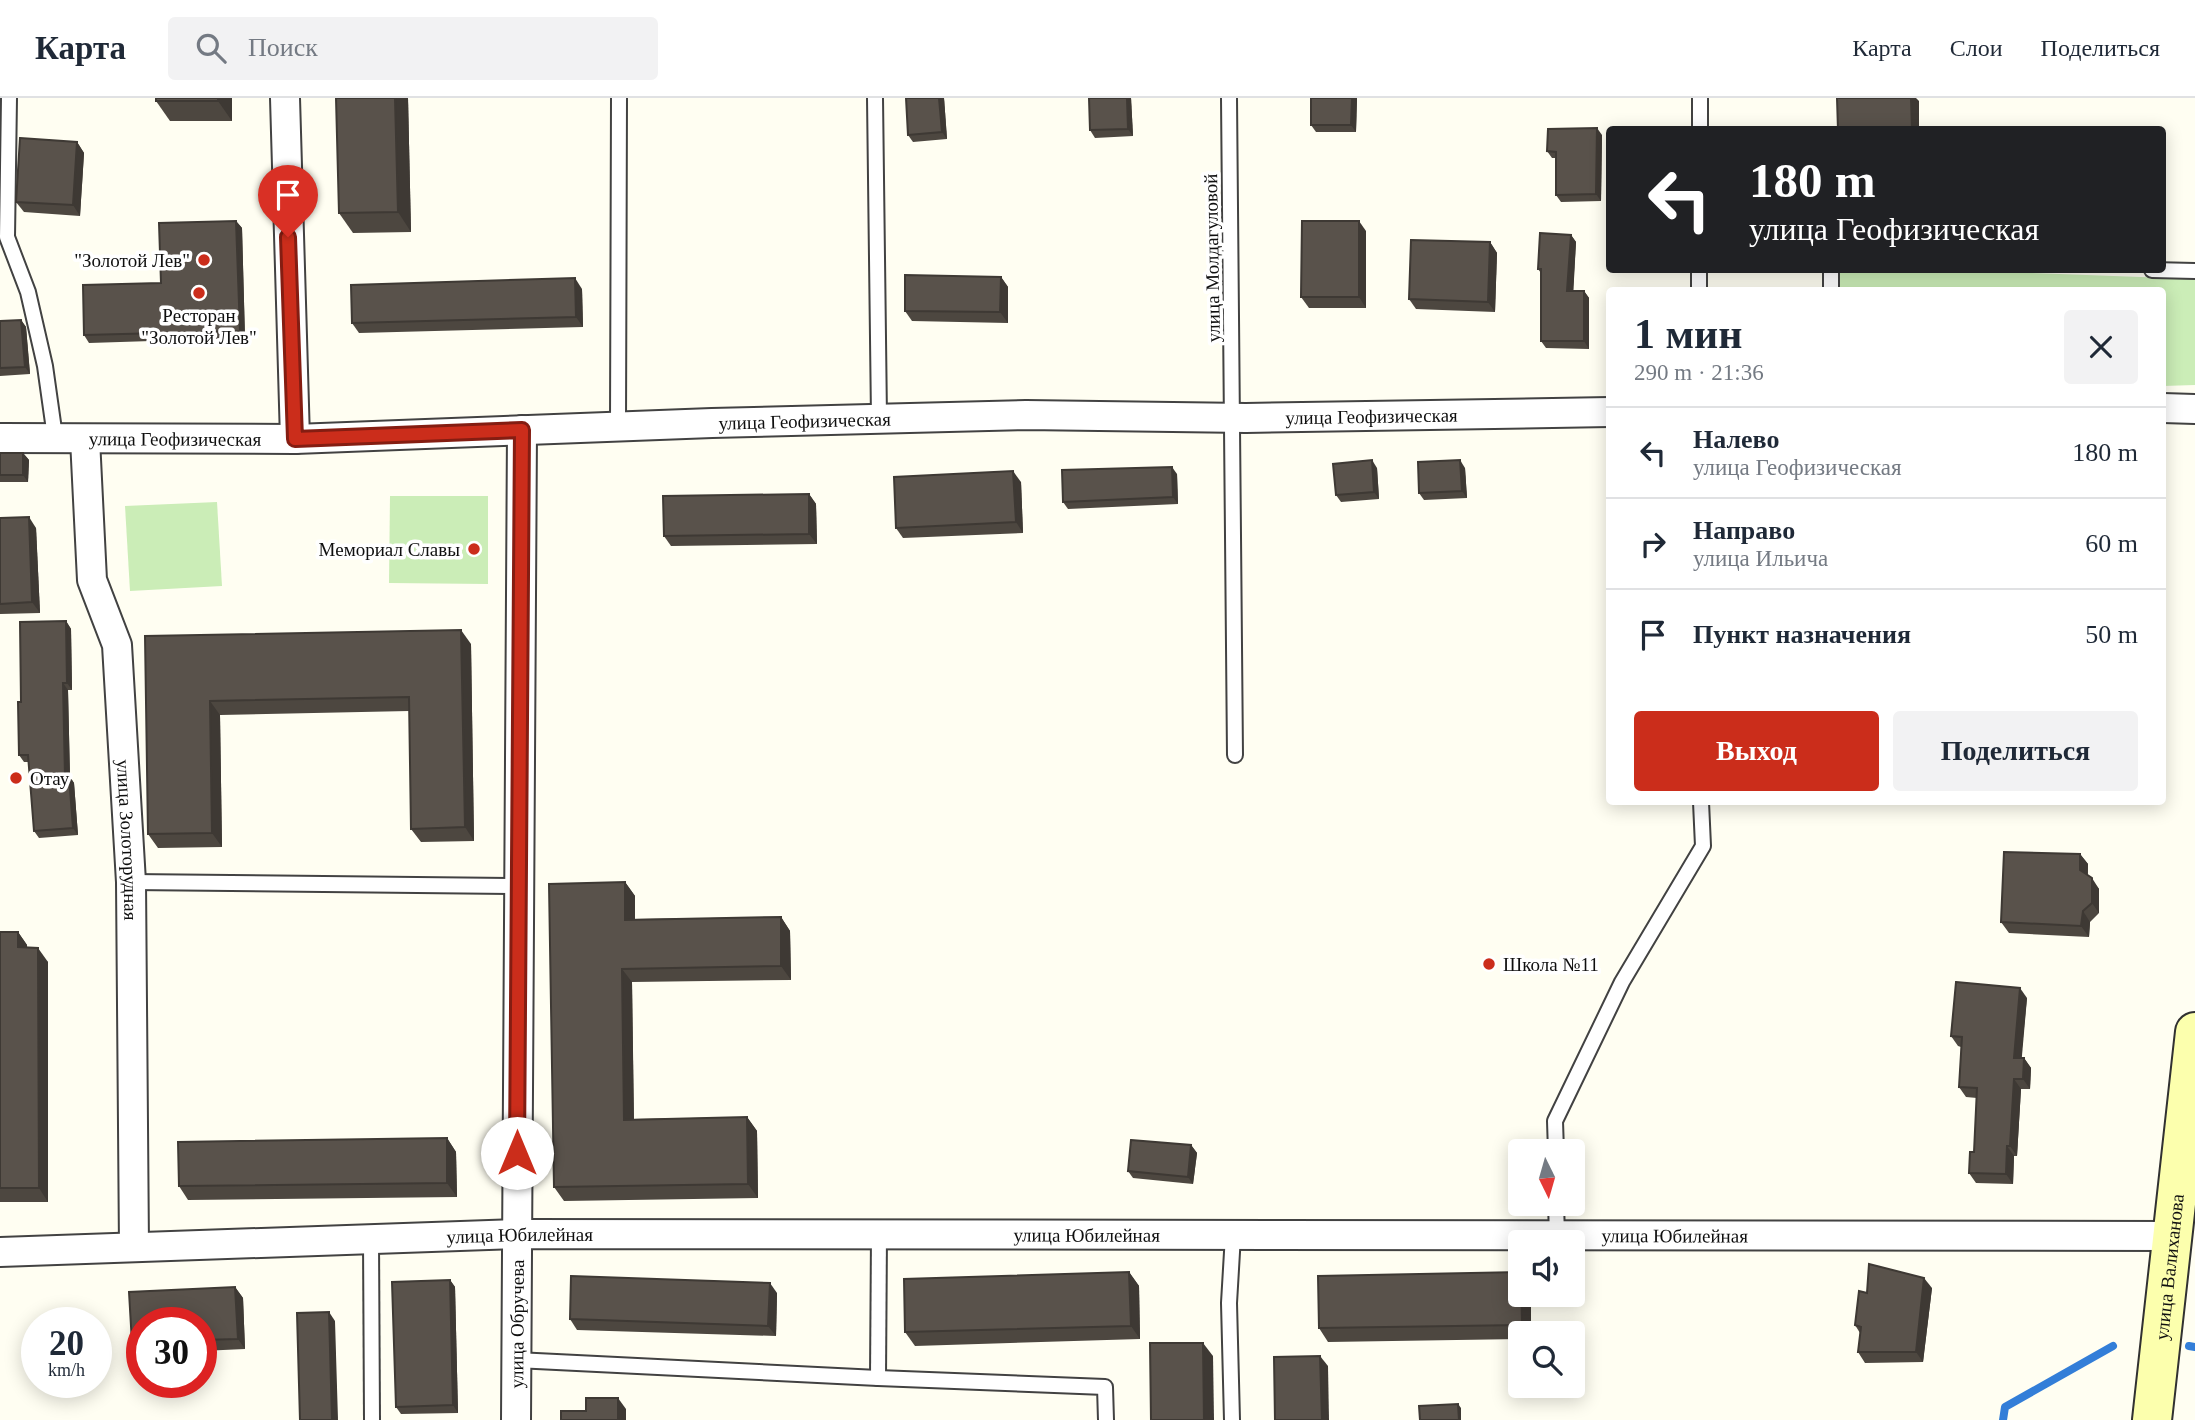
<!DOCTYPE html>
<html lang="ru">
<meta charset="utf-8">
<style>
:root{--surface:#fff;--page:#f2f2f3;--text:#1f2937;--muted:#747a83;--line:#e0e1e3;--accent:#cb2d1b}
body{margin:0;font-family:"Times New Roman",serif;background:var(--page);color:var(--text);height:100vh;display:flex;flex-direction:column;font-size:26px;white-space:nowrap}
*{box-sizing:border-box;margin:0}
p{font-size:23px;color:var(--muted)}
.icon{flex:none;width:38px;height:38px;fill:none;stroke:currentColor;stroke-width:2;stroke-linecap:round;stroke-linejoin:round}
.map{position:relative;flex:1;overflow:hidden}
.details{position:absolute;left:1606px;top:189px;width:560px;height:518px;display:flex;flex-direction:column;background:var(--surface);border-radius:7px;box-shadow:0 4px 18px #0003}
.details>*{flex:none}
.hud{position:absolute;left:1606px;top:28px;width:560px;height:147px;border-radius:7px;box-shadow:0 4px 18px #0003;background:#202124;color:#fff;overflow:hidden}
.needle{width:46px;rotate:175deg}
.fabs{position:absolute;left:1508px;top:1041px;display:grid;gap:14px}
.fabs a{display:grid;place-items:center;width:77px;height:77px;border-radius:7px;background:var(--surface);box-shadow:0 4px 18px #0003;font-size:35px}
.speed{position:absolute;left:21px;top:1209px;display:flex;gap:14px;font-size:35px;font-weight:700;text-align:center}
.speed>*{display:grid;place-content:center;width:91px;height:91px;border-radius:50%;background:var(--surface);box-shadow:0 4px 18px #0003;line-height:1}
.speed small{font-size:18px;font-weight:400}
.speed .limit{border:10px solid #d22;background:#fff;color:#111}
.pin{position:absolute;display:grid;place-items:center;width:60px;height:60px;color:#fff;margin:-72px -30px;border-radius:50% 50% 50% 0;rotate:-45deg;box-shadow:0 0 7px #0007}
.pin .icon{rotate:45deg}
.me{position:absolute;width:77px;margin:-38px;rotate:0deg;stroke-linejoin:round;filter:drop-shadow(0 0 5px #0008)}
.turn{display:flex;align-items:center;gap:24px;height:147px;padding:0 28px;font-size:32px}
.turn .icon{width:91px;height:91px;stroke-width:2.5}
.turn b{display:block;font-size:49px;line-height:60px}
.round{display:grid;place-items:center;flex:none;width:74px;height:74px;border-radius:7px;background:var(--page)}
.headline{display:flex;align-items:center;justify-content:space-between;height:119px;padding:0 28px}
h1{font-size:42px;font-weight:700;line-height:52px}
.primary-button{display:flex;gap:14px;margin-top:auto;padding:14px 28px}
.primary-button a{flex:1;height:80px;border-radius:7px;background:var(--accent);color:#fff;font-size:28px;font-weight:700;line-height:80px;text-align:center}
.primary-button a+a{background:var(--page);color:var(--text)}
ul{padding:0;list-style:none}
li{display:flex;align-items:center;gap:21px;height:91px;padding:0 28px;border-top:2px solid var(--line)}
li div{flex:1}
li b{display:block;font-size:26px}
li em{font-style:normal}
header{display:flex;align-items:center;gap:42px;box-sizing:border-box;height:98px;padding:0 35px;background:var(--surface);border-bottom:2px solid var(--line)}
header strong{font-size:33px}
nav{display:flex;gap:38px;margin-inline-start:auto;font-size:24px}
.search{width:490px;height:63px;background:var(--page);display:flex;align-items:center;gap:18px;box-sizing:border-box;padding:0 24px;border-radius:7px;color:var(--muted);font-size:26px}
.map>svg:first-child{display:block}
</style>
<header>
<strong>Карта</strong>
<div class="search"><svg class="icon" aria-label="search" viewBox="0 0 24 24"><circle cx="10" cy="10" r="6"/><path d="M15 15l6 6"/></svg>Поиск</div>
<nav><a>Карта</a><a>Слои</a><a>Поделиться</a></nav>
</header>
<div class="map">
<svg width="2195" height="1322" viewBox="0 0 2195 1322">
<rect width="100%" height="100%" fill="#fffef2"/>
<g fill="#cbedb7">
<polygon points="1839,172 1953,172 2195,181 2195,287 2163,288 2163,192 1839,192"/>
<polygon points="390,398 488,398 488,486 389,485"/>
<polygon points="217,404 222,488 130,493 125,408"/>
</g>
<g fill="none" stroke-linecap="round" stroke-linejoin="round">
<g stroke="#337ed8" stroke-width="8">
<polyline points="2189,1248 2195,1249"/>
<polyline points="2003,1322 2005,1309 2113,1248"/>
</g>
<defs>
<g id="service">
<polyline points="9,0 7,139 28,194 45,268 55,339"/>
<polyline points="875,0 879,320"/>
<polyline points="1229,0 1235,657"/>
<polyline points="1700,32 1700,0"/>
<polyline points="2152,172 2195,173"/>
<polyline points="1699,192 1699,172"/>
<polyline points="1831,192 1831,172"/>
<polyline points="618,328 619,0"/>
<polyline points="131,784 520,788"/>
<polyline points="1556,1054 1555,1023 1622,884 1703,748 1701,704"/>
<polyline points="1556,1106 1557,1137"/>
<polyline points="371,1141 372,1322"/>
<polyline points="516,1262 878,1280 1105,1289 1106,1322"/>
<polyline points="878,1280 879,1137"/>
<polyline points="1232,1322 1229,1205 1233,1137"/>
</g>
<g id="minor">
<polyline points="285,0 295,341"/>
<polyline points="2163,310 2195,311"/>
<path id="s1" d="M0 340 295 341 712 325 1026 317 1246 320 1610 314"/>
<path id="s2" d="M85 341 92 482 117 547 131 784 134 1149"/>
<path id="s3" d="M0 1154 517 1136 2172 1138"/>
<path id="s4" d="M516 1322 522 332"/>
</g>
<g id="secondary">
<path id="s5" d="M2152 1322 2195 934"/>
</g>
</defs>
<use href="#service" stroke="#424242" stroke-width="18"/>
<use href="#minor" stroke="#424242" stroke-width="32"/>
<use href="#secondary" stroke="#313131" stroke-width="42"/>
<use href="#service" stroke="#fff" stroke-width="14"/>
<use href="#minor" stroke="#fff" stroke-width="28"/>
<use href="#secondary" stroke="#fcffad" stroke-width="38"/>
</g>
<g fill="#4d4740">
<polygon points="156,0 232,0 232,23 170,23 156,3"/>
<polygon points="336,0 408,0 411,134 353,135 339,115"/>
<polygon points="944,0 947,41 913,44 908,37"/>
<polygon points="1089,0 1131,0 1133,38 1095,40 1090,32"/>
<polygon points="1311,0 1357,0 1356,34 1316,34 1311,27"/>
<polygon points="1602,37 1601,103 1561,104 1556,97 1556,60 1552,60 1547,53"/>
<polygon points="77,44 84,55 80,118 24,114 16,104"/>
<polygon points="236,123 242,130 245,240 89,245 84,237 161,185"/>
<polygon points="1366,133 1366,210 1309,210 1301,199"/>
<polygon points="1571,137 1576,144 1573,193 1584,193 1589,200 1589,251 1546,250 1541,243 1541,175 1538,171"/>
<polygon points="1490,144 1497,155 1495,214 1416,211 1409,201"/>
<polygon points="1001,179 1008,189 1008,225 912,223 905,213"/>
<polygon points="582,191 583,229 359,235 352,225"/>
<polygon points="21,222 26,229 30,276 0,278 0,223"/>
<polygon points="0,355 23,355 29,362 28,384 0,384"/>
<polygon points="1377,370 1379,401 1341,404 1336,397"/>
<polygon points="1465,370 1467,400 1424,402 1419,395"/>
<polygon points="1177,376 1178,406 1068,411 1063,404"/>
<polygon points="1021,384 1023,435 903,440 896,430"/>
<polygon points="809,396 816,406 817,446 671,448 664,438"/>
<polygon points="0,420 36,430 40,515 0,516"/>
<polygon points="66,523 71,531 72,592 68,592 70,679 74,685 78,737 39,740 34,733 29,664 24,664 19,657 21,604"/>
<polygon points="145,538 471,546 474,743 421,744 411,731 409,613 220,617 222,749 158,750 148,736"/>
<polygon points="2080,756 2088,766 2088,777 2099,791 2099,815 2090,824 2089,839 2009,835 2001,824"/>
<polygon points="625,784 635,798 635,821 781,819 790,833 791,882 632,884 634,1021 747,1019 757,1033 758,1100 564,1103 554,1089"/>
<polygon points="0,834 18,834 27,847 27,850 48,864 48,1104 0,1104"/>
<polygon points="2027,900 2021,960 2024,960 2031,970 2030,991 2021,991 2017,1058 2014,1058 2013,1086 1976,1085 1969,1075 1974,1054 1977,1000 1966,999 1959,989 1961,949 1958,948 1951,938"/>
<polygon points="447,1040 456,1054 457,1099 188,1102 179,1088"/>
<polygon points="1191,1047 1197,1055 1193,1086 1133,1080 1128,1073"/>
<polygon points="1129,1174 1139,1188 1140,1241 915,1248 905,1234"/>
<polygon points="450,1182 455,1189 458,1315 401,1316 396,1309"/>
<polygon points="235,1189 243,1200 245,1251 201,1253 201,1225 142,1225 142,1256 139,1256 132,1245 129,1194"/>
<polygon points="1932,1190 1923,1264 1865,1265 1858,1254 1860,1235 1855,1227 1867,1195"/>
<polygon points="777,1195 776,1238 577,1232 570,1221"/>
<polygon points="1521,1197 1531,1197 1531,1236 1521,1236 1521,1241 1328,1244 1319,1230"/>
</g>
<g fill="#3e3934">
<polygon points="218,0 232,0 232,23 218,3"/>
<polygon points="395,0 408,0 411,134 398,114"/>
<polygon points="939,0 944,0 947,41 942,34"/>
<polygon points="1127,0 1131,0 1133,38 1128,31"/>
<polygon points="1352,0 1357,0 1356,34 1351,27"/>
<polygon points="1911,0 1916,0 1919,3 1919,32 1912,32"/>
<polygon points="1597,30 1602,37 1601,103 1596,96"/>
<polygon points="77,44 84,55 80,118 73,107"/>
<polygon points="236,123 242,130 245,240 240,233"/>
<polygon points="1359,123 1366,133 1366,210 1359,199"/>
<polygon points="1571,137 1576,144 1573,200 1567,193"/>
<polygon points="1490,144 1497,155 1495,214 1488,204"/>
<polygon points="1001,179 1008,189 1008,225 1000,214"/>
<polygon points="575,180 582,191 583,229 576,219"/>
<polygon points="1584,193 1589,200 1589,251 1584,243"/>
<polygon points="21,222 26,229 30,276 25,269"/>
<polygon points="23,355 29,362 28,384 23,377"/>
<polygon points="1372,362 1377,370 1379,401 1374,394"/>
<polygon points="1460,362 1465,370 1467,400 1462,393"/>
<polygon points="1172,369 1177,376 1178,406 1173,399"/>
<polygon points="1013,373 1021,384 1023,435 1016,424"/>
<polygon points="809,396 816,406 817,446 809,436"/>
<polygon points="29,419 36,430 40,515 32,504"/>
<polygon points="66,523 71,531 72,592 67,585"/>
<polygon points="461,532 471,546 474,743 465,729"/>
<polygon points="63,585 68,592 70,679 74,685 78,737 73,730 65,678"/>
<polygon points="210,603 220,617 222,749 212,735"/>
<polygon points="2080,756 2088,766 2087,782 2080,772"/>
<polygon points="2092,780 2099,791 2099,815 2092,805"/>
<polygon points="625,784 635,798 635,836 625,822"/>
<polygon points="2083,813 2090,824 2089,839 2081,828"/>
<polygon points="781,819 790,833 791,882 781,868"/>
<polygon points="18,834 27,847 28,863 18,849"/>
<polygon points="38,850 48,864 48,1104 39,1090"/>
<polygon points="622,871 632,884 634,1035 624,1022"/>
<polygon points="2020,890 2027,900 2021,969 2014,960"/>
<polygon points="2024,960 2031,970 2030,991 2023,981"/>
<polygon points="2014,981 2021,991 2017,1058 2010,1048"/>
<polygon points="747,1019 757,1033 758,1100 748,1086"/>
<polygon points="447,1040 456,1054 457,1099 447,1085"/>
<polygon points="1191,1047 1197,1055 1193,1086 1188,1079"/>
<polygon points="2007,1048 2014,1058 2013,1086 2006,1076"/>
<polygon points="1129,1174 1139,1188 1140,1241 1131,1228"/>
<polygon points="1924,1180 1932,1190 1923,1264 1916,1254"/>
<polygon points="450,1182 455,1189 458,1315 453,1307"/>
<polygon points="770,1185 777,1195 776,1238 768,1228"/>
<polygon points="235,1189 243,1200 245,1251 238,1241"/>
<polygon points="1521,1197 1531,1197 1531,1236 1528,1236 1522,1227"/>
<polygon points="329,1214 335,1223 338,1322 332,1322"/>
<polygon points="1203,1245 1213,1258 1214,1322 1204,1322"/>
<polygon points="1320,1258 1328,1268 1329,1322 1322,1322"/>
<polygon points="618,1300 626,1311 626,1322 618,1322"/>
<polygon points="1458,1306 1461,1310 1461,1322 1459,1322"/>
</g>
<g fill="#59524b" stroke="#3e3934" stroke-width="2">
<rect x="156" y="0" width="62" height="3"/>
<polygon points="336,0 395,0 398,114 339,115"/>
<polygon points="906,0 939,0 942,34 908,37"/>
<polygon points="1089,0 1127,0 1128,31 1090,32"/>
<polygon points="1311,0 1352,0 1351,27 1311,27"/>
<polygon points="1837,0 1911,0 1912,32 1838,32"/>
<polygon points="1597,30 1596,96 1556,97 1556,54 1547,53 1548,31"/>
<polygon points="20,40 77,44 73,107 16,104"/>
<polygon points="236,123 240,233 84,237 83,187 161,185 159,125"/>
<polygon points="1302,123 1359,123 1359,199 1301,199"/>
<polygon points="1540,135 1571,137 1567,193 1584,193 1584,243 1541,243 1541,171 1538,171"/>
<polygon points="1411,142 1490,144 1488,204 1409,201"/>
<polygon points="905,177 1001,179 1000,214 905,213"/>
<polygon points="575,180 576,219 352,225 351,187"/>
<polygon points="21,222 25,269 0,270 0,223"/>
<rect x="0" y="355" width="23" height="22"/>
<polygon points="1372,362 1374,394 1336,397 1333,366"/>
<polygon points="1460,362 1462,393 1419,395 1418,364"/>
<polygon points="1172,369 1173,399 1063,404 1062,372"/>
<polygon points="1013,373 1016,424 896,430 894,379"/>
<polygon points="809,396 809,436 664,438 663,398"/>
<polygon points="29,419 32,504 0,506 0,420"/>
<polygon points="66,523 67,585 63,585 65,678 69,678 73,730 34,733 28,657 19,657 18,604 21,604 20,524"/>
<polygon points="461,532 465,729 411,731 409,599 210,603 212,735 148,736 145,538"/>
<polygon points="2004,754 2080,756 2080,772 2092,780 2092,805 2083,813 2081,828 2001,824"/>
<polygon points="625,784 625,822 781,819 781,868 622,871 624,1022 747,1019 748,1086 554,1089 549,786"/>
<polygon points="0,834 18,834 18,849 38,850 39,1090 0,1090"/>
<polygon points="1956,884 2020,890 2014,960 2024,960 2023,981 2014,981 2010,1048 2007,1048 2006,1076 1969,1075 1970,1054 1974,1054 1977,990 1959,989 1962,939 1951,938"/>
<polygon points="447,1040 447,1085 179,1088 178,1044"/>
<polygon points="1131,1042 1191,1047 1188,1079 1128,1073"/>
<polygon points="1869,1166 1924,1180 1916,1254 1858,1254 1861,1229 1855,1227 1859,1193 1867,1195"/>
<polygon points="1129,1174 1131,1228 905,1234 904,1181"/>
<polygon points="1521,1174 1522,1227 1319,1230 1318,1178"/>
<polygon points="571,1178 770,1185 768,1228 570,1221"/>
<polygon points="450,1182 453,1307 396,1309 392,1184"/>
<polygon points="235,1189 238,1241 201,1242 201,1225 142,1225 142,1245 132,1245 129,1194"/>
<polygon points="329,1214 332,1322 300,1322 297,1215"/>
<polygon points="1150,1245 1203,1245 1204,1322 1151,1322"/>
<polygon points="1320,1258 1322,1322 1275,1322 1274,1259"/>
<polygon points="586,1300 618,1300 618,1322 561,1322 561,1313 586,1313"/>
<polygon points="1458,1306 1459,1322 1420,1322 1419,1308"/>
</g>
<g fill="none" stroke-linecap="round" stroke-linejoin="round">
<defs>
<polyline id="route" points="288,139 295,341 522,332 517,1055"/>
</defs>
<use href="#route" stroke="#841d12" stroke-width="18"/>
<use href="#route" stroke="#cb2d1b" stroke-width="12"/>
</g>
<g fill="#cb2d1b" stroke="#fff" stroke-width="2.5">
<circle cx="204" cy="162" r="7"/>
<circle cx="199" cy="195" r="7"/>
<circle cx="474" cy="451" r="7"/>
<circle cx="16" cy="680" r="7"/>
<circle cx="1489" cy="866" r="7"/>
</g>
<g text-anchor="middle" dominant-baseline="central" stroke-width="7" stroke-linejoin="round" paint-order="stroke">
<g font-size="19" fill="#0f0f0f" stroke="#fff">
<text transform="translate(1212 160) rotate(-91)">улица Молдагуловой</text>
<text stroke="none"><textPath href="#s1" startOffset="1372">улица Геофизическая</textPath></text>
<text stroke="none"><textPath href="#s1" startOffset="805">улица Геофизическая</textPath></text>
<text stroke="none"><textPath href="#s1" startOffset="175">улица Геофизическая</textPath></text>
<text stroke="none"><textPath href="#s2" startOffset="406">улица Золоторудная</textPath></text>
<text stroke="none"><textPath href="#s3" startOffset="1087">улица Юбилейная</textPath></text>
<text stroke="none"><textPath href="#s3" startOffset="1675">улица Юбилейная</textPath></text>
<text stroke="none"><textPath href="#s3" startOffset="520">улица Юбилейная</textPath></text>
<text stroke="none"><textPath href="#s5" startOffset="154">улица Валиханова</textPath></text>
<text stroke="none"><textPath href="#s4" startOffset="96">улица Обручева</textPath></text>
</g>
<g font-size="19" fill="#0f0f0f" stroke="#fff" text-anchor="end">
<text x="190" y="162">"Золотой Лев"</text>
<text x="199" y="217" text-anchor="middle">Ресторан<tspan x="199" dy="22">"Золотой Лев"</tspan></text>
<text x="460" y="451">Мемориал Славы</text>
<text x="30" y="680" text-anchor="start">Отау</text>
<text x="1503" y="866" text-anchor="start">Школа №11</text>
</g>
</g>
</svg>
<div class="fabs">
<a><svg class="needle" viewBox="-14 -14 28 28"><path d="M0-13l5 13h-10z" fill="#e53935"/><path d="M0 13l5-13h-10z" fill="#747a83"/></svg></a>
<a><svg class="icon" aria-label="sound" viewBox="0 0 24 24"><path d="M4 9h4l5-4v14l-5-4H4zM17 9q2 3 0 6"/></svg></a>
<a><svg class="icon" aria-label="search" viewBox="0 0 24 24"><circle cx="10" cy="10" r="6"/><path d="M15 15l6 6"/></svg></a>
</div>
<div class="speed"><div>20<small>km/h</small></div><div class="limit">30</div></div>
<div class="pin" style="left:288px;top:139px;background:#d93025"><svg class="icon" aria-label="arrive" viewBox="0 0 24 24"><path d="M6 21V4h12l-3 4 3 4H6"/></svg></div>
<svg class="me" style="left:517px;top:1055px" viewBox="-20 -20 40 40"><circle r="19" fill="#fff"/><path d="M0-13L10 11 0 6-10 11z" fill="#cb2d1b"/></svg>
<div class="hud">
<div class="turn"><svg class="icon" aria-label="left" viewBox="0 0 24 24"><path d="M17 20v-9H6M10 6l-5 5 5 5"/></svg><div><b>180 m</b>улица Геофизическая</div></div>
</div>
<section class="details">
<div class="headline"><div><h1>1 мин</h1><p>290 m · 21:36</p></div><a class="round"><svg class="icon" aria-label="close" viewBox="0 0 24 24"><path d="M6 6l12 12M18 6L6 18"/></svg></a></div>
<ul>
<li><svg class="icon" aria-label="left" viewBox="0 0 24 24"><path d="M17 20v-9H6M10 6l-5 5 5 5"/></svg><div><b>Налево</b><p>улица Геофизическая</p></div><em>180 m</em></li>
<li><svg class="icon" aria-label="right" viewBox="0 0 24 24"><path d="M7 20v-9h11M14 6l5 5-5 5"/></svg><div><b>Направо</b><p>улица Ильича</p></div><em>60 m</em></li>
<li><svg class="icon" aria-label="arrive" viewBox="0 0 24 24"><path d="M6 21V4h12l-3 4 3 4H6"/></svg><div><b>Пункт назначения</b></div><em>50 m</em></li>
</ul>
<div class="primary-button"><a>Выход</a><a>Поделиться</a></div>
</section>
</div>
